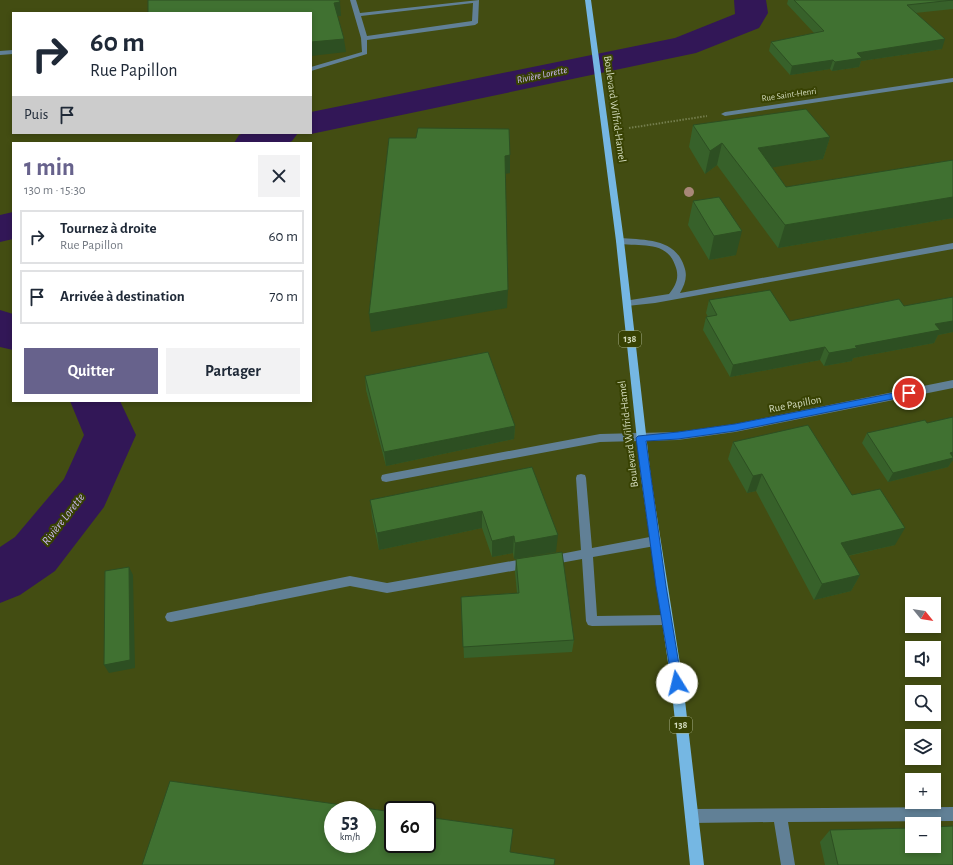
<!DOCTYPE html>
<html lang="fr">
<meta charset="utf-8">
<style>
:root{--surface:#fff;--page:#f2f2f3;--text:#1f2937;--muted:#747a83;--line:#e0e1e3;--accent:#67628c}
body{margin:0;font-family:"Alegreya Sans",sans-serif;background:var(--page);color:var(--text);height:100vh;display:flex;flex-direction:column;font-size:15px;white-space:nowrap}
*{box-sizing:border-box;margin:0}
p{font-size:13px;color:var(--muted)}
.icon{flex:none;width:22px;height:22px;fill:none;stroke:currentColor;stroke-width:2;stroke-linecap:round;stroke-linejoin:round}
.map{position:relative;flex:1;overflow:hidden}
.side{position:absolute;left:12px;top:142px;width:300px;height:260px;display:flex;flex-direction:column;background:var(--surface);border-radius:0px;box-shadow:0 2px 6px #0003}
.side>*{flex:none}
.banner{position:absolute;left:12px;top:12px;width:300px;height:122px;border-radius:0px;box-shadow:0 2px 6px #0003;background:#fff;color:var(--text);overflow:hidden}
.needle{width:26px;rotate:120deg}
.tools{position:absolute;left:905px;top:597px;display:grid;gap:8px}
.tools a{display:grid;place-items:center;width:36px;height:36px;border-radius:0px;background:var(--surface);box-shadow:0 2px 6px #0003;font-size:20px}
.speed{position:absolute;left:324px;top:801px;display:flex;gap:8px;font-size:20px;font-weight:700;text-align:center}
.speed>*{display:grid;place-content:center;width:52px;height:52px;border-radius:50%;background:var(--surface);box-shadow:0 2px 6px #0003;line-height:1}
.speed small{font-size:10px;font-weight:400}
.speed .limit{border:2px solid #111;border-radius:6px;background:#fff;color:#111}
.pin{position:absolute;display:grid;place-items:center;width:34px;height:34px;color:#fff;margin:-17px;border:2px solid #fff;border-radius:50%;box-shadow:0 1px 4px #0007}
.me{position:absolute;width:44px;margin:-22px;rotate:351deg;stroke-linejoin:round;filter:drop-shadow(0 0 3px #0008)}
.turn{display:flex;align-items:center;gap:14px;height:84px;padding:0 12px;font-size:18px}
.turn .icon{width:52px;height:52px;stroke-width:2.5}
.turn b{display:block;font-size:28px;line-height:34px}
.then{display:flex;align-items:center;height:38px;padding:0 12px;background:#0003;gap:8px;font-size:15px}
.round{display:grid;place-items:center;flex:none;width:42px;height:42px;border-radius:0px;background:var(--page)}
.summary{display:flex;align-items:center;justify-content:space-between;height:68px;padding:0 12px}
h1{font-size:24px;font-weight:600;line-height:30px;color:var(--accent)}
.primary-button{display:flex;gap:8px;margin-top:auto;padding:8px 12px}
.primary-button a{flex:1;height:46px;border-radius:0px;background:var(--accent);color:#fff;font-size:16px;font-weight:600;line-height:46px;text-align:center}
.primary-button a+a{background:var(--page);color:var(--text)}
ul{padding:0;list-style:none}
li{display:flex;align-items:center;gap:12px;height:54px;margin:0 8px 6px;padding:0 4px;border:2px solid var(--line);border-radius:0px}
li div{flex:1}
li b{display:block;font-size:15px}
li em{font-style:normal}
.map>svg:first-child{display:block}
</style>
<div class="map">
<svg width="953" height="865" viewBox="0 0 953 865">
<rect width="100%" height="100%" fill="#434d12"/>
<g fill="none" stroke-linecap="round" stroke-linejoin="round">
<g fill="#321757" fill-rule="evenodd">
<polygon points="734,0 766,0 768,13 759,28 696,53 311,134 306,133 311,133 311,112 675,38 735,14"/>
<polygon points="244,133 298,133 292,141 288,143 234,143 239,135"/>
<polygon points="13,212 13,239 0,242 0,215"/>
<polygon points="0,310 13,314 13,350 0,347"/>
<polygon points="70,401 120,401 136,435 104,507 55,571 20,595 0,603 0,547 15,537 64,479 84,435"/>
</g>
<polyline stroke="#747e4d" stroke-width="2" stroke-dasharray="1.5 1.5" stroke-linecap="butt" points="629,128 707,116"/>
<g fill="#618096" fill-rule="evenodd">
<path d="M350 0H356L360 13 479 0 478 23 475 25 367 40V54L311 71V67L362 52 361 38ZM473 3 472 21 367 36 361 16Z"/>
<polygon points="13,50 13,54 0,55 0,51"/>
<polygon points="953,78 953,82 725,116 721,114 725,112"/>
<path d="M620 238C644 240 675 238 684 266 688 276 685 284 680 293L953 243V249L655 303 627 306 623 303 624 301 669 294C676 285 680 277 675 265 666 239 638 248 617 243L616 241 617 239Z"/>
<polygon points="953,380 953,388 735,432 678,440 600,442 386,482 382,481 381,478 382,475 386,474 600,434 678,432 735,424"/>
<polygon points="581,474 585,475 586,478 592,548 655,536 659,538 660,541 659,544 655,546 593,557 597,616 666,615 670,616 672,620 670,624 666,625 592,626 588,625 586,621 582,559 549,565 545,563 543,560 545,557 581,550 576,478 577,475"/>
<polygon points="529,558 533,560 535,563 533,566 529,568 387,593 350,586 171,622 167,621 165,617 167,613 171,612 350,576 387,583"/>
<polygon points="953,807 953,821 788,822 795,865 781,865 774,822 692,823 687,821 685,816 687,811 692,809"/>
</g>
<polygon fill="#75b7e3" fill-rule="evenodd" points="585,0 591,0 624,241 651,478 683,683 704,865 690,865 671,683 641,478 616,241"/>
</g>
<circle fill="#a88778" cx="689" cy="192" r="5"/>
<g fill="#37612a">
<polygon points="788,0 953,0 953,9 915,13 942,49 861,61 859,67 832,71 830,69 790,75 769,51 771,42 814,33 787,4"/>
<polygon points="693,125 830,137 823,159 772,167 786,187 953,160 953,218 778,248 717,165 705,174 689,147"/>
<polygon points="693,201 736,255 709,260 688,225"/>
<polygon points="953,297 953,332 938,335 934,343 853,358 852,361 824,366 820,360 730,377 703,330 706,317 708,317 706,313 709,300 790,321 904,306"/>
<polygon points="365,376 515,426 514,439 386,466 366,390"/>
<polygon points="953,417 953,460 948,467 888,482 862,443 867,433 927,423"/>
<polygon points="733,442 852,495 895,545 848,556 860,575 851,591 814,600 756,491 747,493 728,459"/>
<polygon points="532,467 556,552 514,559 513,553 492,557 482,528 379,550 372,517 370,500"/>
<polygon points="516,559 574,640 572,652 464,658 461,597 517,593 515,572"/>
<polygon points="830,830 953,865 825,865 820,842"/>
</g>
<g fill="#2d4f22">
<polygon points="340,2 341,16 336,16 334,3"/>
<polygon points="344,39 346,52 311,56 311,42"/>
<polygon points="945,39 942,49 861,61 859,67 832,71 835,62 857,53"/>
<polygon points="833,60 830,69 790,75 792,66"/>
<polygon points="830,137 823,159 752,171 758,148"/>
<polygon points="722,143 717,165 705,174 710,151"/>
<polygon points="510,155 510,173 505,174 505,156"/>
<polygon points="953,197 953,218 778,248 785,225"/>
<polygon points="742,231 736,255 709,260 714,236"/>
<polygon points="508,290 507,308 371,332 369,314"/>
<polygon points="953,321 953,332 938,335 934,343 853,358 852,361 824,366 829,353 935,324"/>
<polygon points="825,347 820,360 730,377 733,365"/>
<polygon points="515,426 514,439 386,466 384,452"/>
<polygon points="953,452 953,460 948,467 888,482 893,473"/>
<polygon points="762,474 756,491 747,493 753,476"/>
<polygon points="482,511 482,528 379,550 377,533"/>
<polygon points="905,528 895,545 833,559 841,543"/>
<polygon points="558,535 556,552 514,559 515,543"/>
<polygon points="514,536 513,553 492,557 492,541"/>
<polygon points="129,567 133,575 135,668 109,673 104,665"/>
<polygon points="860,575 851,591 814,600 822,584"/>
</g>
<g fill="#407131" stroke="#2d4f22" fill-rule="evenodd">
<polygon points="148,0 339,0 340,2 334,3 344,39 311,42 311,13 148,13"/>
<polygon points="794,0 953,0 907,5 945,39 857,53 862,58 835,62 833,60 792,66 771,42 824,31"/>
<polygon points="806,109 830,137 758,148 786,187 953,160 953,197 785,225 722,143 710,151 693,125"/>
<polygon points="418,128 509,129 510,155 505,156 508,290 369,314 389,138 416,138"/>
<polygon points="719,197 742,231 714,236 693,201"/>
<polygon points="770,290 790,321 899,299 904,306 953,297 953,321 935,324 940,330 855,346 857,348 829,353 825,347 733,365 706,317 717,315 709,300"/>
<polygon points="488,352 515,426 384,452 365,376"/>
<polygon points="953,417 953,452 950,453 953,457 953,458 893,473 867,433 925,420 927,423"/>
<polygon points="808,425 852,495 880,489 905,528 841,543 860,575 822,584 762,474 753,476 733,442"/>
<polygon points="532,467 558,535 515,543 514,536 492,541 482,511 377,533 370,500"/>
<polygon points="562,552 574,640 463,647 461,597 519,593 516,559"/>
<polygon points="129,567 130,660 104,665 105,571"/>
<path d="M170 781 393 812V844H427V817L513 829 510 852 555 859 554 865H142ZM333 810H367V844H333Z"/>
<polygon points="953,826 953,865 838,865 830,830 912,828 912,846 934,846 934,827"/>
</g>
<polygon fill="#1a73e8" stroke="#114b97" points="909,390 913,393 912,395 735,431 678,439 646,441 666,586 682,683 681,687 677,688 673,687 656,586 636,438 638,436 678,432 735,424"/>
<g text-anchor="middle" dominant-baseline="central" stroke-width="4" stroke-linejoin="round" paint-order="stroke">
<g font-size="9" fill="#d3dbbd" stroke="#384203">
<text transform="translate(789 95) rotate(-8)">Rue Saint-Henri</text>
</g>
<g font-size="10" font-style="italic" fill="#ccbaf5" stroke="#384203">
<text transform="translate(542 75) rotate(-12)">Rivière Lorette</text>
</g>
<g fill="#384203" stroke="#a4ad85" stroke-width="1">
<rect x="619" y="331" width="22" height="16" rx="3"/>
<rect x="670" y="717" width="22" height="16" rx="3"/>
</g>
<g font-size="10" font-weight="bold" fill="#d3dbbd">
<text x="630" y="339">138</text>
<text x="681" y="725">138</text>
</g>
<g font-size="11" fill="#d3dbbd" stroke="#384203">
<text transform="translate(615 109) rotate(82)">Boulevard Wilfrid-Hamel</text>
<text transform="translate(795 404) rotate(-11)">Rue Papillon</text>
<text transform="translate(628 434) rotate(-97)">Boulevard Wilfrid-Hamel</text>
</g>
<g font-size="12" font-style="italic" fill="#ccbaf5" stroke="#384203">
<text transform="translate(63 519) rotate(-52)">Rivière Lorette</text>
</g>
</g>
</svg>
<div class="tools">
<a><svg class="needle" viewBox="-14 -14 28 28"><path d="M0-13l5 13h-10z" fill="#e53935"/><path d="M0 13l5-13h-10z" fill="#747a83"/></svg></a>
<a><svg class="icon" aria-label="sound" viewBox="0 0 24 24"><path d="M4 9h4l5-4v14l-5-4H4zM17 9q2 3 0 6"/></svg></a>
<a><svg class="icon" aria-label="search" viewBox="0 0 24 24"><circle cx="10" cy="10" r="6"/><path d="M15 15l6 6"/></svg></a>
<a><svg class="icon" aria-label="layers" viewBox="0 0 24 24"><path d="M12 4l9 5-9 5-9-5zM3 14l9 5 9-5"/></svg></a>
<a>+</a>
<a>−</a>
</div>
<div class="speed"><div>53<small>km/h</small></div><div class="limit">60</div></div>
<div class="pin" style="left:909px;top:393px;background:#d93025"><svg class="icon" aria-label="arrive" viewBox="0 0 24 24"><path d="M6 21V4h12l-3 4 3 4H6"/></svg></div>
<svg class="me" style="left:677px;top:683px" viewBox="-20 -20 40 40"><circle r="19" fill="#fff"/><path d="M0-13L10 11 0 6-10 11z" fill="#1a73e8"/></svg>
<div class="banner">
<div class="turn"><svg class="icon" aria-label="right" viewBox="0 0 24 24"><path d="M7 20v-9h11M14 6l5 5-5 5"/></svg><div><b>60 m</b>Rue Papillon</div></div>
<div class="then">Puis<svg class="icon" aria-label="arrive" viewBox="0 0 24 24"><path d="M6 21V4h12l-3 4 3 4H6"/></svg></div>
</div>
<section class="side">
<div class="summary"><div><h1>1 min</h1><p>130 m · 15:30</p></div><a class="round"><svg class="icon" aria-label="close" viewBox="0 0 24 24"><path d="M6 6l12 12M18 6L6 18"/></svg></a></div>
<ul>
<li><svg class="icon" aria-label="right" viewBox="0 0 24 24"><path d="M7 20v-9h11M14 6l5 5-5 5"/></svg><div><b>Tournez à droite</b><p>Rue Papillon</p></div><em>60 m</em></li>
<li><svg class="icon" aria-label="arrive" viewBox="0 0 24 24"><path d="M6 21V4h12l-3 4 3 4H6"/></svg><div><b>Arrivée à destination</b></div><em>70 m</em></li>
</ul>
<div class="primary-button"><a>Quitter</a><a>Partager</a></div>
</section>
</div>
